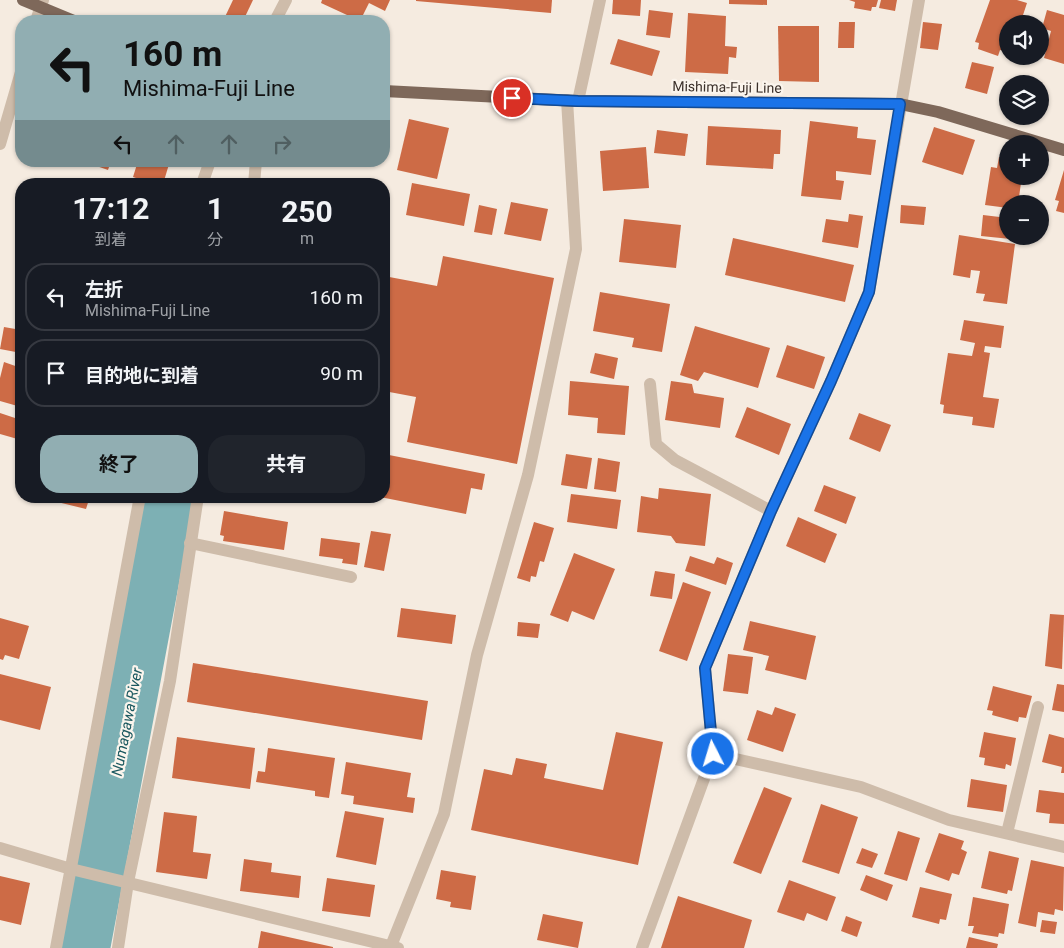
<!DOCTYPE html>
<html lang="ja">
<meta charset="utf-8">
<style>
:root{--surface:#171b24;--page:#20242c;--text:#f1f3f6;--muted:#9ea1a6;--line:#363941;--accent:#91aeb2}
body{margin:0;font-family:Roboto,"Noto Sans JP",sans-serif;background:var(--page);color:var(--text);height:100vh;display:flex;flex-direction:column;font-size:19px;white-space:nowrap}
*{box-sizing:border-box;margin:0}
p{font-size:16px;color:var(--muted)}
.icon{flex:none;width:28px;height:28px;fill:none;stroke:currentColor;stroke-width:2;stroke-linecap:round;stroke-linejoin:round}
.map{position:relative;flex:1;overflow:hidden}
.details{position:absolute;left:15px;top:178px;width:375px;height:325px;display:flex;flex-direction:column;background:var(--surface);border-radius:20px;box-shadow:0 1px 4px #0004}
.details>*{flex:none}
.guide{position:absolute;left:15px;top:15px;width:375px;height:152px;border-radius:20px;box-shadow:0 1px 4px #0004;background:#91aeb2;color:#111;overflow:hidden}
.tools{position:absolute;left:999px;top:15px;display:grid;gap:10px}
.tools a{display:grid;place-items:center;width:50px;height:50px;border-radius:50%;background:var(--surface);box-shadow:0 1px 4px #0004;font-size:25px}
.pin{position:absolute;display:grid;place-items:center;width:42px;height:42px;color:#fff;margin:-21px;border:2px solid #fff;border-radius:50%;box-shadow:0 1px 5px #0007}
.me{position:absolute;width:55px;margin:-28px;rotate:355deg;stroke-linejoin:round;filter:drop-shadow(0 0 4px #0008)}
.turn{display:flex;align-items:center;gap:18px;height:105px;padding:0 25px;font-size:22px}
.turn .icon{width:65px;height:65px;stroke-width:2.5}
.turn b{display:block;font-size:35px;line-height:42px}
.lanes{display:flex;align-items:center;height:48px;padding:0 25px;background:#0003;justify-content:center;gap:25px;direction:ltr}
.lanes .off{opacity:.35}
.eta{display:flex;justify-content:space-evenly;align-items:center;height:85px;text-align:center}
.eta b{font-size:30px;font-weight:700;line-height:35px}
.primary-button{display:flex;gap:10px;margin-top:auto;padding:10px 25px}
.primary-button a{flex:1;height:58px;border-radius:20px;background:var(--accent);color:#111;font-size:20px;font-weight:700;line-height:58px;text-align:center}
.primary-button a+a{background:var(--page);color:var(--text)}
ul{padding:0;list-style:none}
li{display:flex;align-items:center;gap:15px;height:68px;margin:0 10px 8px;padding:0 15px;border:2px solid var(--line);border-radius:20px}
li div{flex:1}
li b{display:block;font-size:19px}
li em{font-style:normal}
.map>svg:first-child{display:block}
</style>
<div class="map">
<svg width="1064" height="948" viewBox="0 0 1064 948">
<rect width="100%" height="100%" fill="#f5ebe0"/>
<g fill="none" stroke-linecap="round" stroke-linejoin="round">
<polyline stroke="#7db0b4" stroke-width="52" points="84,948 169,496"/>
</g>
<g fill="#cd6b46">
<polygon points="233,0 253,0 243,21 223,21"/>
<polygon points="322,0 390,0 385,11 369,3 360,21 321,3"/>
<polygon points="416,0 552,0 551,13 416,1"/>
<polygon points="613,0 641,0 640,16 612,14"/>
<polygon points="729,0 767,0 767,5 729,4"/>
<polygon points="849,0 878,0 876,7 872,7 871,11 854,8 855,2"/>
<polygon points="881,0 897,0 895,11 879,8"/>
<polygon points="990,0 1017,0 1027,3 1020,24 1008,24 1008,47 1006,51 1000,50 998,56 978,49 979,43 975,42"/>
<polygon points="649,10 673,13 670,38 646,35"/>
<polygon points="1047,10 1064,15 1064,64 1044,58 1051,31 1042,28"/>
<polygon points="688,13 726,16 725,46 737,47 736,58 729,57 728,74 685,72"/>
<polygon points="839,22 855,22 854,48 838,48"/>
<polygon points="923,22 942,24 938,50 920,48"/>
<polygon points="778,26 819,26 819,82 779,81"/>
<polygon points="618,39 660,51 652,76 610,64"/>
<polygon points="972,62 994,67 987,94 965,88"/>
<polygon points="409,119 449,128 437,179 397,170"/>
<polygon points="810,121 858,127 857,138 876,140 871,175 836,171 836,180 844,181 841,200 801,196"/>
<polygon points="708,126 781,130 780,154 774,154 773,169 706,165"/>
<polygon points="934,127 975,140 963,175 922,162"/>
<polygon points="657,130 688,134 685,156 654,153"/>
<polygon points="646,147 649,188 603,191 600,151"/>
<polygon points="999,157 1008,158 1008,176 1022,176 1018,204 1008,204 1008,208 985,205 991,167 997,168"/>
<polygon points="82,161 111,161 108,170"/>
<polygon points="138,161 170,161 163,184 154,184 133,177"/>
<polygon points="1064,170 1064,213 1056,211 1059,201 1055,200"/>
<polygon points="412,183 470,194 464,226 406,215"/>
<polygon points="511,202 548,209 541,241 504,234"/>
<polygon points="479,205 497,209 492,235 474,232"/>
<polygon points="901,205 926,207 924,225 900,223"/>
<polygon points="849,214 863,216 858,248 822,242 826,219 848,222"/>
<polygon points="983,215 1008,218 1008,236 1020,236 1020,240 981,236"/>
<polygon points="624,219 681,225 676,268 619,262"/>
<polygon points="959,235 1015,244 1007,304 983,301 985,294 976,293 980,271 971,270 970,278 953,275"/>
<polygon points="733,238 854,265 845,302 725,275"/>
<polygon points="443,256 554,278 517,464 407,442 416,397 384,391 384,276 437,286"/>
<polygon points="600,292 670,304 662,352 632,347 634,338 593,331"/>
<polygon points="964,320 1004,326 1001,348 985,346 984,352 990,353 983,397 999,399 994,428 972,425 973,417 943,413 944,405 940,404 948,353 972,356 975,343 960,340"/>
<polygon points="695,326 770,348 758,388 704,372 698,381 680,375"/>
<polygon points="4,327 21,330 21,353 0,349"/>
<polygon points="787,345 825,357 814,389 776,377"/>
<polygon points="595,353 618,358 614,379 590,373"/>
<polygon points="4,362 21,368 21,407 0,401 0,378"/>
<polygon points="570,381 629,386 625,435 597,433 598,418 568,415"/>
<polygon points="671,381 692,384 694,393 724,398 720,428 665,420"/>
<polygon points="747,407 791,424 779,455 735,437"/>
<polygon points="0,413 21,420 21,440 0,434"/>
<polygon points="859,413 891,425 880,452 849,439"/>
<polygon points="384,454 485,474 482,490 471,488 466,514 380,497 384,496"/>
<polygon points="566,454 592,458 587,489 561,485"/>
<polygon points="598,458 620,462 616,492 594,489"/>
<polygon points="824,485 856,497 846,524 814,511"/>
<polygon points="659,488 711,494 705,546 676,543 671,536 637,532 641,496 658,499"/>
<polygon points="571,494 621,500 617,529 567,522"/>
<polygon points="46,496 90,496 86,509 45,499"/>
<polygon points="224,511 288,522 284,550 223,541 224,536 220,535"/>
<polygon points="798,517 837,534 825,563 786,546"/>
<polygon points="534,522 554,528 544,562 540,561 536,577 531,576 530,582 517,578"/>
<polygon points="371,531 391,534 384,571 364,567"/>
<polygon points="321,538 360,543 357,565 342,563 343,559 319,556"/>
<polygon points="574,553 615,569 594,620 572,611 568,622 550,615"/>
<polygon points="690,556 714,564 717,557 733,563 726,585 685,571"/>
<polygon points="655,571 675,574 672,599 650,596"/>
<polygon points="683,582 711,592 687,661 659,651"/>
<polygon points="401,608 456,615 452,644 397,637"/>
<polygon points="1050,614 1064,615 1062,669 1045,666"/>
<polygon points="0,618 29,626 19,659 5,655 3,660 0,659"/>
<polygon points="750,621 816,636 806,680 765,670 769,656 743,650"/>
<polygon points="518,622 540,624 538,638 517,636"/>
<polygon points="728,654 753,657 748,694 723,691"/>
<polygon points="193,663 428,701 422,740 187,702"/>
<polygon points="0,674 51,687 40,730 0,720"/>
<polygon points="1057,684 1064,685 1064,712 1052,710"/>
<polygon points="993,686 1032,696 1026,718 1019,717 1018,722 992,715 993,711 987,710"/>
<polygon points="775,707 796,714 783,752 747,740 757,710 772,715"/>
<polygon points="616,732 663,742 638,865 471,830 484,769 512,775 516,758 547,764 544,778 603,790"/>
<polygon points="984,732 1016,738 1011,766 1006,764 1005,769 984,765 985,758 979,757"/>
<polygon points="1049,734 1064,738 1064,773 1061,773 1062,767 1042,762"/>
<polygon points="177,737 255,748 250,789 172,778"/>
<polygon points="268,748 335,758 329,798 315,796 315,791 256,782 258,771 265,772"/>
<polygon points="346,762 411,773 407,797 415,798 413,813 353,804 354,796 341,794"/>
<polygon points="971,779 1007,785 1003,812 967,807"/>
<polygon points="764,787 792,798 761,874 733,863"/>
<polygon points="1039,790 1064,793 1064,824 1049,823 1050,814 1036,812"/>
<polygon points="821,804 858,817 839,874 802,862"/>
<polygon points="345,811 384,818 376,865 336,857"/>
<polygon points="164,812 197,816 193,852 211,854 207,879 156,872"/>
<polygon points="898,831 920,838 907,881 884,874"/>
<polygon points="939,833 964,841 961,849 967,852 959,875 952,873 949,881 925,872"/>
<polygon points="862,848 878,854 872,868 856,863"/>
<polygon points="989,851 1019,858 1012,891 1008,890 1007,894 981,888"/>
<polygon points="244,859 272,863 271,872 301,876 299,898 240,891"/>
<polygon points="1031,860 1064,867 1063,911 1055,909 1054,915 1038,912 1036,927 1018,923"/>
<polygon points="441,870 476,876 471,910 450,907 451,902 436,899"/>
<polygon points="866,875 893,885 887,901 860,890"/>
<polygon points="0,876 30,883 21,925 0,920"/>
<polygon points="327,878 375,885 370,917 322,911"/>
<polygon points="789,880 836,897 827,921 807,913 804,921 777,912"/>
<polygon points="920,887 952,894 946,920 940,919 939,924 912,917"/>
<polygon points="678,896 752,920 744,948 661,948"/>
<polygon points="973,897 1009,904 1004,934 999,933 998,937 972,933 974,926 968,926"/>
<polygon points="543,914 583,922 578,948 537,940"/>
<polygon points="846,916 862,922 857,937 841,931"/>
<polygon points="1042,920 1057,922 1055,934 1040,932"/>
<polygon points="261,931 333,947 333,948 258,948"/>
<polygon points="969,937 998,944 997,948 966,948"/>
</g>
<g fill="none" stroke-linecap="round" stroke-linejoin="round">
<g stroke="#cebcaa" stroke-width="12">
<polyline points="254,184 256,161"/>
<polyline points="118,948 128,882 170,681 198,496"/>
</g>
<g stroke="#cebcaa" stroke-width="12">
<polyline points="36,21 43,0"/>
<polyline points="275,21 286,0"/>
<polyline points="578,101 600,0"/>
<polyline points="0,144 21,72"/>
<polyline points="650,384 656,444 675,460 771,511"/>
<polyline points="190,543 351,577"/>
<polyline points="713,754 861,787 949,820 1064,847"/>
<polyline points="1007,833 1038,707"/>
<polyline points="71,869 398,948"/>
<polyline points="391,946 444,814 477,655 528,475 576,249 567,100"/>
<polyline points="642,948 713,754 705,668 771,511 831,381 869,292 919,0"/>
</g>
<g stroke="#cebcaa" stroke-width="12">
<polyline points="202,184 210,161"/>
<polyline points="0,848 71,869"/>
<polyline points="56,948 140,496"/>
</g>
<g stroke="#7e685a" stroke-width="12">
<polyline points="23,0 74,21"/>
<polyline points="384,91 578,101 900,104 938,112 1064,150"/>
</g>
</g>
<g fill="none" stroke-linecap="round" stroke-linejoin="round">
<defs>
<polyline id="route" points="512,98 578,101 900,104 869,292 831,381 771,511 705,668 713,754"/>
</defs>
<use href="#route" stroke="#114b97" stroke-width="12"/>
<use href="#route" stroke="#1a73e8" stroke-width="9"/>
</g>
<g text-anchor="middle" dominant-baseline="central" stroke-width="4.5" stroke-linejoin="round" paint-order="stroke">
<g font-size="14" fill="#3b302a" stroke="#fbf5ed">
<text transform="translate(727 87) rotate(1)">Mishima-Fuji Line</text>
</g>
<g font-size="15" font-style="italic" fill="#1c5960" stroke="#fbf5ed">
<text transform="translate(127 722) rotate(-79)">Numagawa River</text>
</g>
</g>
</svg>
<div class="tools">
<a><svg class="icon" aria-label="sound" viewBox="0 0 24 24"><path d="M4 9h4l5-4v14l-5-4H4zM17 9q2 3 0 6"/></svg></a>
<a><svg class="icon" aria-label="layers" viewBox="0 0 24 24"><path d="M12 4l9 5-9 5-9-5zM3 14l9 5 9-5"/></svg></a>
<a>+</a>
<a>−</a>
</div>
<div class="pin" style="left:512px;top:98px;background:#d93025"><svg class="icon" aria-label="arrive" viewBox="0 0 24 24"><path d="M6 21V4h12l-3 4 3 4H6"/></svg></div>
<svg class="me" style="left:713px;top:754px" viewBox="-20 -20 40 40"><circle r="17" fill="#1a73e8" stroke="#fff" stroke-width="3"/><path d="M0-11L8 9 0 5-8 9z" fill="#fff"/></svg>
<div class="guide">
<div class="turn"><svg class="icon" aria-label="left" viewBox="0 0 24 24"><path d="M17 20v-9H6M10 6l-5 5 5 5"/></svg><div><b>160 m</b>Mishima-Fuji Line</div></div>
<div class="lanes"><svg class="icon" aria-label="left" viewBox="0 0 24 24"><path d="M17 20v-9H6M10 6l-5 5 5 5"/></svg><svg class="icon off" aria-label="ahead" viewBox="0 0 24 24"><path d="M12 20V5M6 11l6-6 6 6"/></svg><svg class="icon off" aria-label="ahead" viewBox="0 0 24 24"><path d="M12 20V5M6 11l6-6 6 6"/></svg><svg class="icon off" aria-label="right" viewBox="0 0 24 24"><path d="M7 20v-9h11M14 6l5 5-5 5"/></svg></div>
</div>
<section class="details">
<div class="eta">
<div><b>17:12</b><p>到着</p></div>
<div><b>1</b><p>分</p></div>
<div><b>250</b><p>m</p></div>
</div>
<ul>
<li><svg class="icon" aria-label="left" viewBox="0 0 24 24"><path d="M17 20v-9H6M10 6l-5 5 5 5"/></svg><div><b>左折</b><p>Mishima-Fuji Line</p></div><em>160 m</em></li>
<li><svg class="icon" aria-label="arrive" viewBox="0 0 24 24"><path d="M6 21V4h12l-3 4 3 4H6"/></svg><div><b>目的地に到着</b></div><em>90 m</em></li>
</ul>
<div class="primary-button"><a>終了</a><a>共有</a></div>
</section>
</div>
